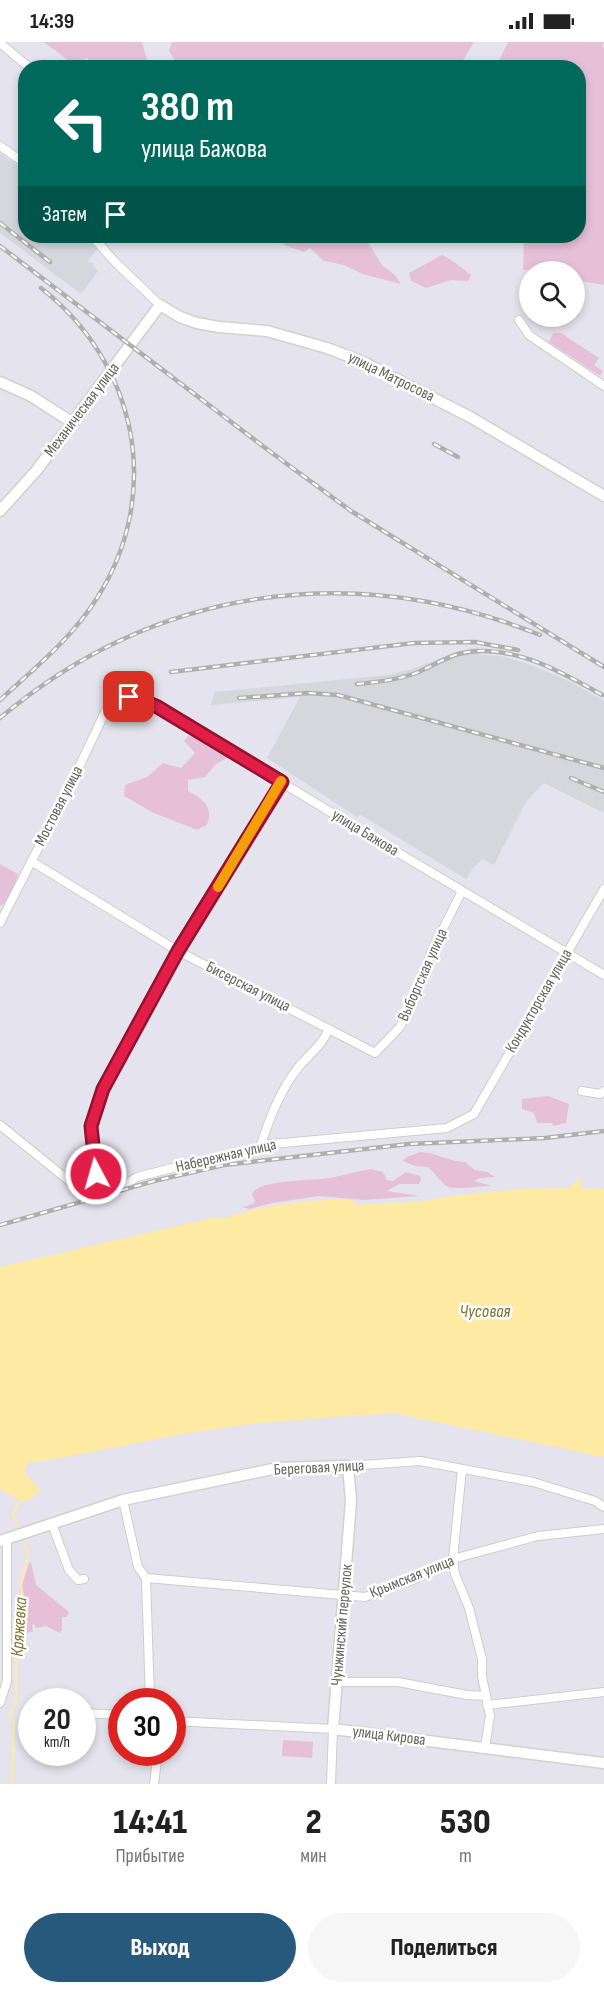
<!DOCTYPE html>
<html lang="ru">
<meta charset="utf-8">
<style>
:root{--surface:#fff;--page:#f6f6f6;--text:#222;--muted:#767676;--accent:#27597c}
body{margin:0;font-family:"Sofia Sans Condensed",sans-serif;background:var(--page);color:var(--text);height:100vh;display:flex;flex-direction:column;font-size:22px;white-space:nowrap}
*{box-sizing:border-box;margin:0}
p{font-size:20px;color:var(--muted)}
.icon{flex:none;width:33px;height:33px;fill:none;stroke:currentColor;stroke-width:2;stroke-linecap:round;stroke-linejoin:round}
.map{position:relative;height:1742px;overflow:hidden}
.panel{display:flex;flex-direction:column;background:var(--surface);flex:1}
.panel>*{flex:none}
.banner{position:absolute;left:18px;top:18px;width:568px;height:183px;border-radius:24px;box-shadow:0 3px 9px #0003;background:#00695c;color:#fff;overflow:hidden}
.buttons{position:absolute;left:519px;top:219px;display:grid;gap:12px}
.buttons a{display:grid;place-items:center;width:66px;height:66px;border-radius:50%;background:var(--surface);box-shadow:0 3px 9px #0003;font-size:30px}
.speed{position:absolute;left:18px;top:1646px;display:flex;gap:12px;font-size:30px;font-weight:700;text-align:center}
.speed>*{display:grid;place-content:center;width:78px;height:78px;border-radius:50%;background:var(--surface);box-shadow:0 3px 9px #0003;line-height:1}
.speed small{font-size:15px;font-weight:400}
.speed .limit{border:9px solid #d22;background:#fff;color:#111}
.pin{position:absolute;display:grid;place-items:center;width:51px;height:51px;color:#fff;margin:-26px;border-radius:12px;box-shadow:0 3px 9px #0006}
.me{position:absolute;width:66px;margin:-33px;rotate:354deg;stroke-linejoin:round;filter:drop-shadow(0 0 4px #0008)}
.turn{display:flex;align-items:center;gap:21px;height:126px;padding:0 24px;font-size:27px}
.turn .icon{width:78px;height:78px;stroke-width:2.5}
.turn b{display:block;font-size:42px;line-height:51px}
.then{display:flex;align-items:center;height:57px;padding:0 24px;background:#0003;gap:12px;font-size:22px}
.eta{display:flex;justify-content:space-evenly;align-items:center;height:102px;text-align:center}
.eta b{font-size:36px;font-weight:800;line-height:42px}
.primary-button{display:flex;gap:12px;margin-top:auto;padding:12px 24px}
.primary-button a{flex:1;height:69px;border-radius:36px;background:var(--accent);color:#fff;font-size:24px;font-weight:800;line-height:69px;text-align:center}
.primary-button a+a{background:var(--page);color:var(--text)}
.status{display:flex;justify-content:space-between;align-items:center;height:42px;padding:0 30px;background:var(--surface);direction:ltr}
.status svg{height:16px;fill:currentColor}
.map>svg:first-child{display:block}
</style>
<div class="status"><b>14:39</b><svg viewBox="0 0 49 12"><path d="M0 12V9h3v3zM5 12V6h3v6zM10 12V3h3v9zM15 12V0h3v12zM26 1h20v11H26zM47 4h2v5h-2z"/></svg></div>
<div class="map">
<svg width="604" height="1742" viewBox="0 0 604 1742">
<rect width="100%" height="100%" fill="#e5e4ee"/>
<g fill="#d6d6dd">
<polygon points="0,111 25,129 26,194 85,194 97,207 87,220 93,221 93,224 98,229 81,252 0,191"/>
<polygon points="479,605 480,613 501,614 529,622 573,641 604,659 604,771 544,741 526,760 494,823 483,817 474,825 466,837 361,773 357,775 267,716 300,655 211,663 215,650 388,633 412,627 459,609"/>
</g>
<g fill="#e6c0d9">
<polygon points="44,0 142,0 149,25 94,25 87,16 74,23"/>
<polygon points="172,0 474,0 459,25 179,26 169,9"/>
<polygon points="508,0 604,0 602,4 604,6 604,243 575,238 574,230 523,228 524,194 579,194 579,139 585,123 579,111 579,26 496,25"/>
<polygon points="271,194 364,194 382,223 395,233 401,242 362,232 344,223 324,219 310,206 304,210 287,204"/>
<polygon points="442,213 450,217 471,233 468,239 451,238 426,246 411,239 409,231"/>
<polygon points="553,291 561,291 599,316 594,323 603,329 600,334 549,300"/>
<path d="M188 694C201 695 220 704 227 716L216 722 205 735 188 738V749C203 757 214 765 207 783L197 788 154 771 124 754 125 743 147 735 163 721 181 726 195 711 184 699Z"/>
<path d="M0 822 18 832C14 844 12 858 0 864Z"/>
<polygon points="548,1054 569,1062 566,1081 554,1084 552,1081 537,1081 534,1071 522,1067 522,1057"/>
<path d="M420 1110C436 1110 449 1120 465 1120L475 1128 487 1130 495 1135 480 1136 474 1139 492 1144C483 1144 453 1148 448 1145 443 1143 434 1130 428 1125L415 1124 403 1119 407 1115Z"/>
<path d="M371 1127 383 1130 387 1138 393 1139 406 1130 420 1134 421 1138 419 1142H399L387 1149 420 1154 364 1158 319 1154 272 1161 249 1167 242 1165 253 1162 255 1159 252 1152C259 1137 312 1139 329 1136 343 1134 357 1129 371 1127Z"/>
<polygon points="31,1520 36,1543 69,1570 67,1575 62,1575 62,1588 60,1591 46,1584 36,1586 34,1582 32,1583 33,1590 24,1591 18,1587 25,1563 22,1543 29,1521"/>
<polygon points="283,1698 313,1700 312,1716 282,1714"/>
</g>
<path fill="#ffeaa3" d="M579 1137 582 1140 580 1146 604 1147V1415L392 1371 258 1381 183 1392 45 1419 29 1420 24 1430 40 1448 30 1458 21 1459 0 1447V1225L217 1175 220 1177C237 1173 254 1167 271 1164 298 1159 325 1157 352 1158L357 1163 426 1159 456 1153 521 1147 569 1146Z"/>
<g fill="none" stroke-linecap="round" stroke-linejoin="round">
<g stroke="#ffeaa3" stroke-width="2">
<polyline points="18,1485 13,1472 21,1458"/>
<polyline points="12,1742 14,1680 10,1670 16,1660 16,1589 24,1563 21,1542 28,1514 24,1499"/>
</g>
<defs>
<g id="street">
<polyline points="0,1 30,26"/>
<polyline points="0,104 26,122"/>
<polyline points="92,194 115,220 160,263"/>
<polyline points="519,278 529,293 604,344"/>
<polyline points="31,819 178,909 375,1011 400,985 417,952 430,913 462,849"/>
<polyline points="0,881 71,742 106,668 116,658 129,655 140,657 156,664 360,788 604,933"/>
<polyline points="582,1049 600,1052 604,1049"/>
<polyline points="0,1083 68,1138 83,1144 97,1140 109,1146 126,1142 137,1135 188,1122 253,1111 261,1103 447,1086 474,1072 604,847"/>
<path d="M261 1103C269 1077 280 1049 297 1027 308 1013 322 1004 329 987"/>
<polyline points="97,1140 91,1084 103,1047 178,909 282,739"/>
<polyline points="348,1424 420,1419 533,1440 595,1459 604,1465"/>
<polyline points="462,1427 453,1517 455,1532 469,1566 482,1617 482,1634 490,1674 485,1705"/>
<polyline points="123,1458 138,1525 146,1536 150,1659"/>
<polyline points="52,1482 69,1528 78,1538 84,1537"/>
<polyline points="146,1536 365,1555 415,1537 453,1517 538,1494 604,1487"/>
<polyline points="337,1640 398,1640 467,1653 485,1654"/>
<polyline points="0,1661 7,1639 7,1497"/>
<polyline points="487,1663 604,1650"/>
<polyline points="30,1669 32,1669"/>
<polyline points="82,1671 122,1673"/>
<polyline points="172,1679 333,1687 331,1742"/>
<polyline points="154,1742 158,1710"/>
</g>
<g id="secondary">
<polyline points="0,340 31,354 73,381"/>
<polyline points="0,469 36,429 160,263 180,275 197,281 219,285 267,289 327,306 361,319 472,376 604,454"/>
<polyline points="0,1499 123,1458 277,1426 348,1424 351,1459 333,1687 604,1721"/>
</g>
</defs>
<use href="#street" stroke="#cecec7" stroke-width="10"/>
<use href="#secondary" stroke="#d2d2c9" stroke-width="13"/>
<use href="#street" stroke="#fff" stroke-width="8"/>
<use href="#secondary" stroke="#fff" stroke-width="10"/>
<defs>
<g id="rail">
<polyline points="0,181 50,220"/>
<polyline points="0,204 268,408 351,469 604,625"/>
<polyline points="434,402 458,415"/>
<polyline points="171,630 414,601 475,600 518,608"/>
<path d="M357 642C377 640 397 638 416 631 430 625 443 617 458 612 508 599 560 629 602 653"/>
<polyline points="239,656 308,651 338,653 604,726"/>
<path d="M0 658C35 626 72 596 97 556 164 451 137 321 41 246"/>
<path d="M0 676C155 545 353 517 540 593"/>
<polyline points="571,736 604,750"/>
<polyline points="0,1183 154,1139 224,1123 409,1102 545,1096 604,1089"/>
</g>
</defs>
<use href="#rail" stroke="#b0afae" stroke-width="4.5"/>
<use href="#rail" stroke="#fff" stroke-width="2" stroke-dasharray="7" stroke-linecap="butt"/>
</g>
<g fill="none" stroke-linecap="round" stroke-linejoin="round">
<defs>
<polyline id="route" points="96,1132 91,1084 103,1047 178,909 282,740 156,664 140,657 129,655"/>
</defs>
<use href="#route" stroke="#92132f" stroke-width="15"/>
<use href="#route" stroke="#e11d48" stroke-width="10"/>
<polyline stroke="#f59e0b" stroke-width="10" points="218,845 281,739"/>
</g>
<g text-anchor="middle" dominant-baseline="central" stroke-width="5" stroke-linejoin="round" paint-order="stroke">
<g font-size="16" fill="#64635c" stroke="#fff">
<text transform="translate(391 335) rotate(26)">улица Матросова</text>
<text transform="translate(82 368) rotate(-53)">Механическая улица</text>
<text transform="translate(59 764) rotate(-63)">Мостовая улица</text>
<text transform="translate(365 791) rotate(31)">улица Бажова</text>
<text transform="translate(423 933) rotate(-66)">Выборгская улица</text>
<text transform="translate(248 945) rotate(27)">Бисерская улица</text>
<text transform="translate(539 959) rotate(-60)">Кондукторская улица</text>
<text transform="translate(226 1114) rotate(-13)">Набережная улица</text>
<text transform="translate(319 1426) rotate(-3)">Береговая улица</text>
<text transform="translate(412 1535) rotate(-22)">Крымская улица</text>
<text transform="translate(342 1583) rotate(-85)">Чунжинский переулок</text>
<text transform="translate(389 1694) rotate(7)">улица Кирова</text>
</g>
<g font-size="18" font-style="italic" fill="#7d712f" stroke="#fff">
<text x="485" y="1269">Чусовая</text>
<text transform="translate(19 1585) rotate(-86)">Кряжевка</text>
</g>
</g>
</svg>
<div class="buttons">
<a><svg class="icon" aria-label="search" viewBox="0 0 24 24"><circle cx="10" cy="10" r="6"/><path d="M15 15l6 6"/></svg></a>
</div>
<div class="speed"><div>20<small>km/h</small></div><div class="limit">30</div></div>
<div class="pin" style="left:129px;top:655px;background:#d93025"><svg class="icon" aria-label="arrive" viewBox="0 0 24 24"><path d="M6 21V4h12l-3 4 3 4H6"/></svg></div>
<svg class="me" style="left:96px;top:1132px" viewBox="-20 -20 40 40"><circle r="17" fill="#e11d48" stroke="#fff" stroke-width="3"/><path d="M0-11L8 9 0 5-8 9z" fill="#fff"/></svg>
<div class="banner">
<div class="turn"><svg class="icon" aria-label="left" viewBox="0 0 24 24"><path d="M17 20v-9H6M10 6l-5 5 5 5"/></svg><div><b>380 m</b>улица Бажова</div></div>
<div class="then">Затем<svg class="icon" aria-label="arrive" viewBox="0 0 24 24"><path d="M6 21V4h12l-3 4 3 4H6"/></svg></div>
</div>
</div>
<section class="panel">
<div class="eta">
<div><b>14:41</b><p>Прибытие</p></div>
<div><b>2</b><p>мин</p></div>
<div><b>530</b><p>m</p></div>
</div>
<div class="primary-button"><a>Выход</a><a>Поделиться</a></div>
</section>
